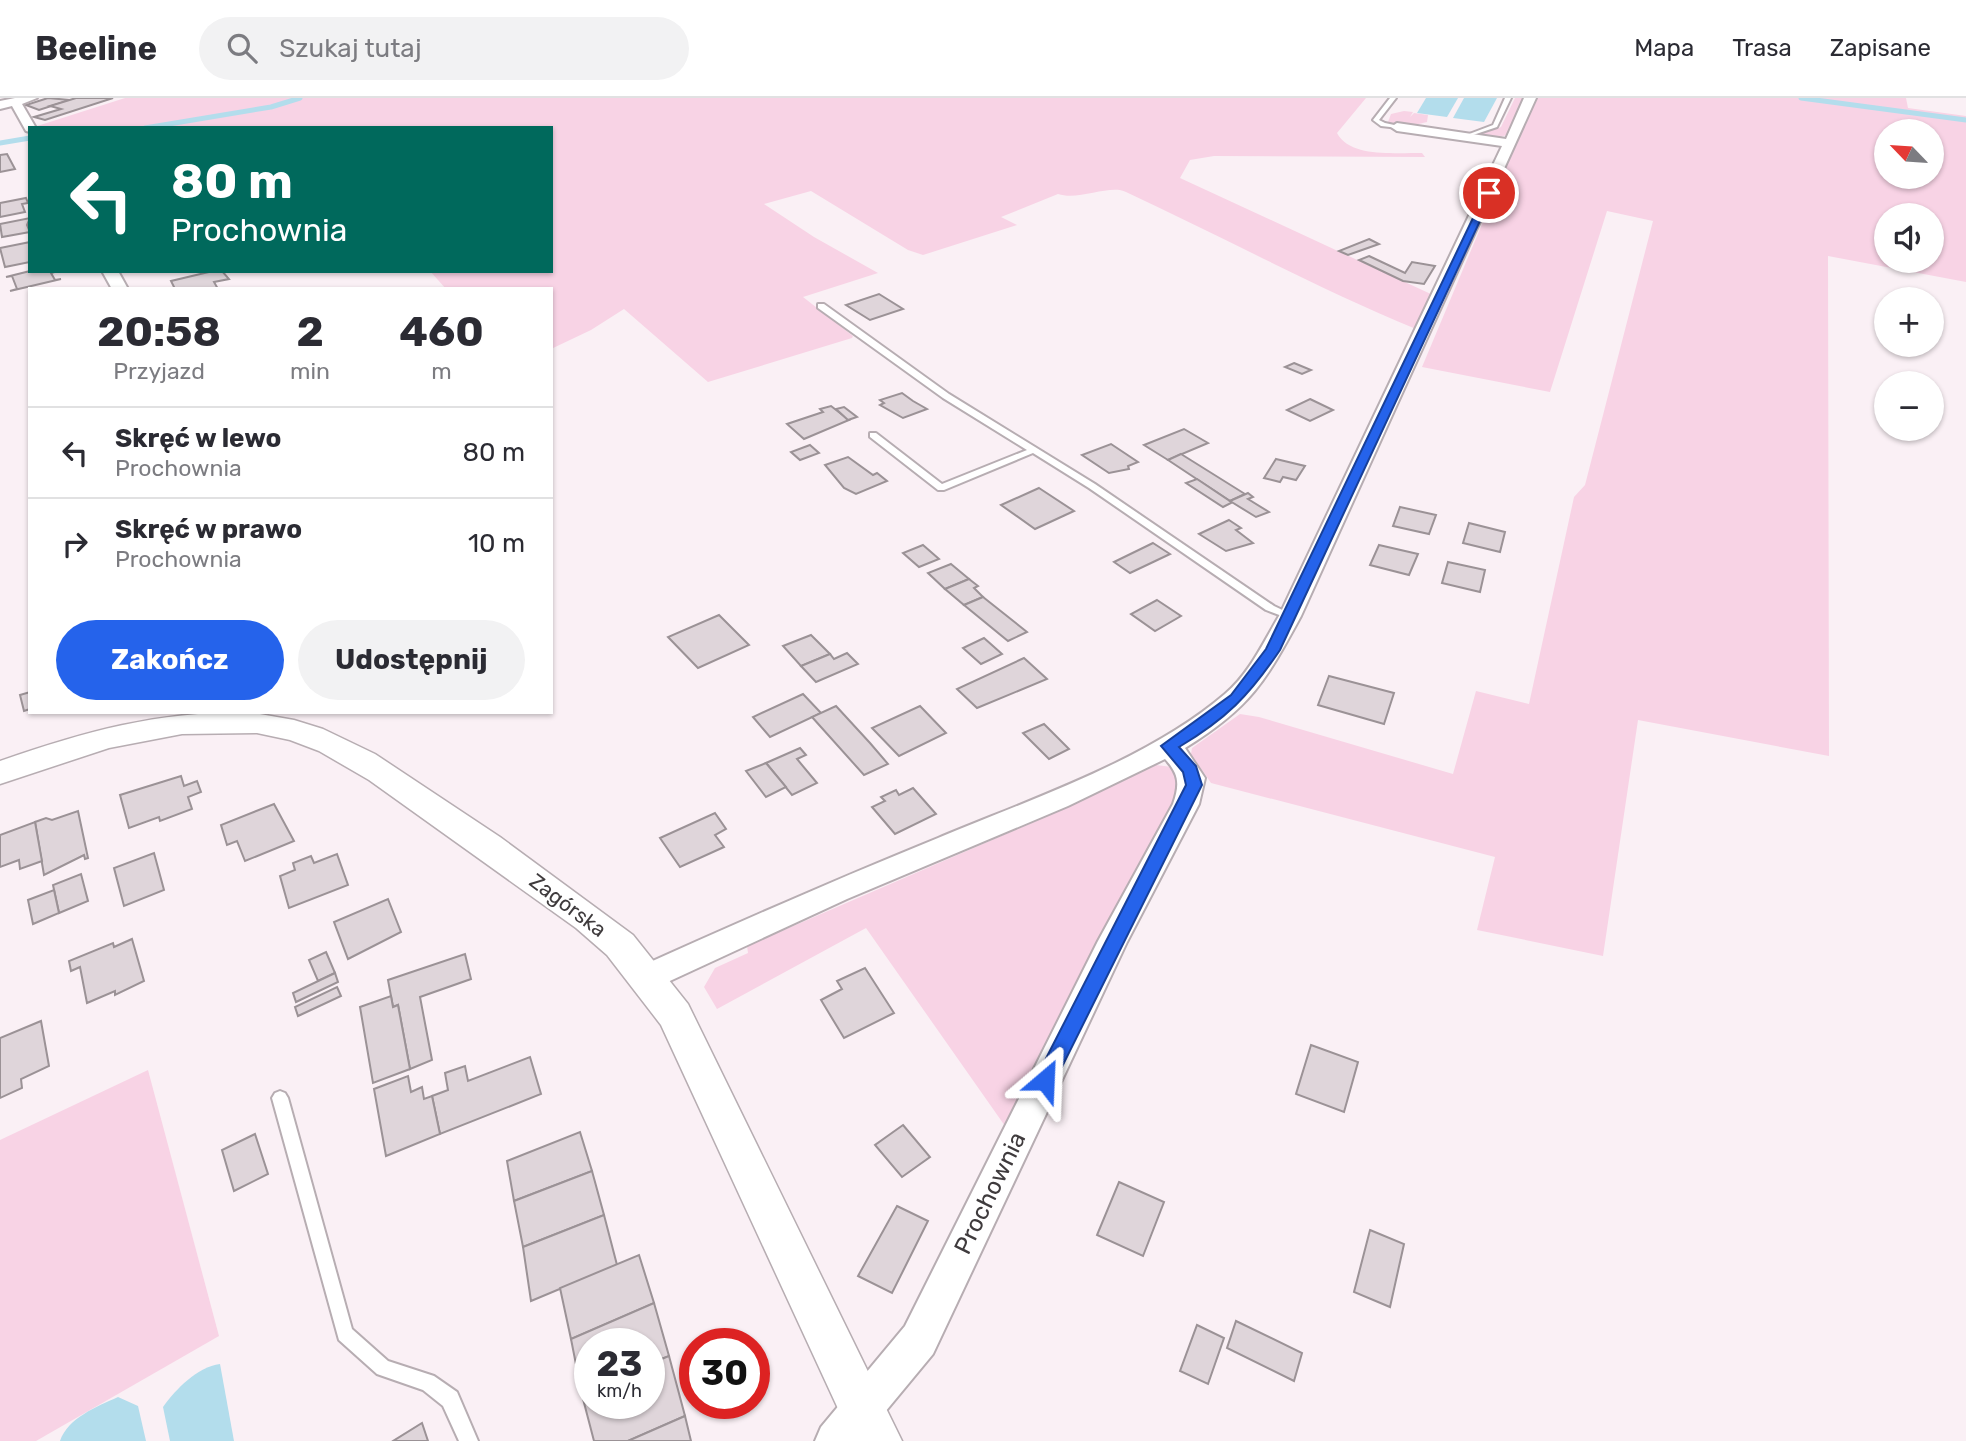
<!DOCTYPE html>
<html lang="pl">
<meta charset="utf-8">
<style>
:root{--surface:#fff;--page:#f2f2f3;--text:#2b2b33;--muted:#7c7c81;--line:#e1e1e2;--accent:#2563eb}
body{margin:0;font-family:Rubik,sans-serif;background:var(--page);color:var(--text);height:100vh;display:flex;flex-direction:column;font-size:26px;white-space:nowrap}
*{box-sizing:border-box;margin:0}
p{font-size:23px;color:var(--muted)}
.icon{flex:none;width:38px;height:38px;fill:none;stroke:currentColor;stroke-width:2;stroke-linecap:round;stroke-linejoin:round}
.map{position:relative;flex:1;overflow:hidden}
.drawer{position:absolute;left:28px;top:189px;width:525px;height:427px;display:flex;flex-direction:column;background:var(--surface);border-radius:0px;box-shadow:0 2px 5px #0004}
.drawer>*{flex:none}
.guide{position:absolute;left:28px;top:28px;width:525px;height:147px;border-radius:0px;box-shadow:0 2px 5px #0004;background:#00695c;color:#fff;overflow:hidden}
.needle{width:46px;rotate:295deg}
.fabs{position:absolute;left:1874px;top:21px;display:grid;gap:14px}
.fabs a{display:grid;place-items:center;width:70px;height:70px;border-radius:50%;background:var(--surface);box-shadow:0 2px 5px #0004;font-size:35px}
.speed{position:absolute;left:574px;top:1230px;display:flex;gap:14px;font-size:35px;font-weight:700;text-align:center}
.speed>*{display:grid;place-content:center;width:91px;height:91px;border-radius:50%;background:var(--surface);box-shadow:0 2px 5px #0004;line-height:1}
.speed small{font-size:18px;font-weight:400}
.speed .limit{border:10px solid #d22;background:#fff;color:#111}
.pin{position:absolute;display:grid;place-items:center;width:60px;height:60px;color:#fff;margin:-30px;border:4px solid #fff;border-radius:50%;box-shadow:0 2px 7px #0007}
.me{position:absolute;width:77px;margin:-38px;rotate:26deg;stroke-linejoin:round;filter:drop-shadow(0 0 5px #0008)}
.turn{display:flex;align-items:center;gap:24px;height:147px;padding:0 28px;font-size:32px}
.turn .icon{width:91px;height:91px;stroke-width:2.5}
.turn b{display:block;font-size:49px;line-height:60px}
.eta{display:flex;justify-content:space-evenly;align-items:center;height:119px;text-align:center}
.eta b{font-size:42px;font-weight:700;line-height:49px}
.cta{display:flex;gap:14px;margin-top:auto;padding:14px 28px}
.cta a{flex:1;height:80px;border-radius:42px;background:var(--accent);color:#fff;font-size:28px;font-weight:700;line-height:80px;text-align:center}
.cta a+a{background:var(--page);color:var(--text)}
ul{padding:0;list-style:none}
li{display:flex;align-items:center;gap:21px;height:91px;padding:0 28px;border-top:2px solid var(--line)}
li div{flex:1}
li b{display:block;font-size:26px}
li em{font-style:normal}
header{display:flex;align-items:center;gap:42px;box-sizing:border-box;height:98px;padding:0 35px;background:var(--surface);border-bottom:2px solid var(--line)}
header strong{font-size:33px}
nav{display:flex;gap:38px;margin-inline-start:auto;font-size:24px}
.search{width:490px;height:63px;background:var(--page);display:flex;align-items:center;gap:18px;box-sizing:border-box;padding:0 24px;border-radius:38px;color:var(--muted);font-size:26px}
.map>svg:first-child{display:block}
</style>
<header>
<strong>Beeline</strong>
<div class="search"><svg class="icon" aria-label="search" viewBox="0 0 24 24"><circle cx="10" cy="10" r="6"/><path d="M15 15l6 6"/></svg>Szukaj tutaj</div>
<nav><a>Mapa</a><a>Trasa</a><a>Zapisane</a></nav>
</header>
<div class="map">
<svg width="1966" height="1343" viewBox="0 0 1966 1343">
<rect width="100%" height="100%" fill="#faf0f5"/>
<g fill="#f8d3e5" fill-rule="evenodd">
<path d="M125 0H1366L1337 35C1351 61 1397 54 1422 55L1425 59 1214 58 1190 62 1180 80 1433 197 1416 231C1317 190 1223 139 1126 94 1110 86 1079 103 1058 96L1001 119 1017 127 923 157 908 152 811 93 764 106 814 139 878 175 803 199 853 238 852 240 708 284 624 211 591 232 551 251V191H446L430 173H551V30H31Z"/>
<polygon points="1515,0 1524,0 1507,37 1492,41 1475,38 1501,29"/>
<path d="M1535 0H1906L1908 10 1966 18V184L1828 158 1829 658 1638 622 1603 858 1477 832 1495 759 1211 685 1191 656 1192 650 1240 616 1259 619 1453 676 1476 593 1529 606 1574 399 1585 387 1653 123 1607 113 1550 294 1422 269ZM1886 33H1932V79H1886ZM1886 117H1932V163H1886Z"/>
<polygon points="1404,13 1413,14 1410,19 1414,15 1428,17 1427,24 1406,29 1388,24 1391,16"/>
<polygon points="1156,667 1172,669 1182,679 1182,692 1005,1028 866,830 717,911 704,889 715,870 748,855 747,848 1066,710"/>
<polygon points="148,972 219,1238 36,1343 0,1343 0,1042"/>
</g>
<g fill="#b3ddec">
<polygon points="1426,0 1458,0 1447,19 1417,15"/>
<polygon points="1464,0 1497,0 1484,24 1453,20"/>
<path d="M220 1266 234 1343H170L163 1309C176 1291 197 1269 220 1266Z"/>
<path d="M118 1299 138 1308 146 1343H60C68 1320 96 1309 118 1299Z"/>
</g>
<g fill="none" stroke-linecap="round" stroke-linejoin="round">
<g stroke="#b3ddec" stroke-width="5">
<polyline points="1801,0 1966,22"/>
<polyline points="145,30 271,9 300,0"/>
<polyline points="0,45 30,40"/>
</g>
</g>
<g fill="#dfd5da" stroke="#9b9296" stroke-width="2">
<polygon points="48,0 70,2 39,12 26,7"/>
<polygon points="76,0 113,0 45,22 34,19 61,11 50,8"/>
<polygon points="7,56 15,71 0,74 0,57"/>
<polygon points="26,100 28,105 22,106 25,114 0,119 0,105"/>
<polygon points="30,120 27,127 30,134 2,139 0,126"/>
<polygon points="1369,141 1379,146 1348,157 1339,153"/>
<polygon points="30,144 30,164 5,169 0,150"/>
<polygon points="1369,158 1405,175 1412,164 1435,168 1424,186 1403,183 1359,162"/>
<polygon points="30,173 58,173 51,175 55,182 61,181 10,193 17,191 12,178 6,179"/>
<polygon points="213,173 222,173 229,181 214,184 218,191 175,191 171,183"/>
<polygon points="879,196 903,211 870,222 846,207"/>
<polygon points="1294,265 1311,272 1302,276 1285,269"/>
<polygon points="902,295 913,303 927,311 903,320 880,307 884,305 880,302"/>
<polygon points="1310,301 1333,312 1310,323 1287,312"/>
<polygon points="831,308 849,322 804,341 787,326 823,314 820,311"/>
<polygon points="844,309 857,319 848,322 836,311"/>
<polygon points="1184,331 1208,345 1168,362 1144,347"/>
<polygon points="1111,346 1138,364 1128,368 1129,371 1109,375 1082,357"/>
<polygon points="810,347 819,355 800,362 791,354"/>
<polygon points="1181,356 1245,396 1230,403 1168,362"/>
<polygon points="848,359 873,377 877,375 887,383 856,396 844,390 825,367"/>
<polygon points="1276,361 1305,368 1296,382 1283,379 1280,384 1264,380"/>
<polygon points="1197,381 1230,403 1233,404 1223,409 1186,385"/>
<polygon points="1039,390 1074,413 1035,431 1001,407"/>
<polygon points="1248,395 1253,399 1248,401 1269,414 1256,419 1230,403"/>
<polygon points="1400,409 1436,417 1429,436 1393,428"/>
<polygon points="1229,422 1241,430 1236,432 1253,445 1226,453 1199,436"/>
<polygon points="1469,425 1505,434 1500,454 1463,445"/>
<polygon points="1153,445 1170,456 1130,475 1114,464"/>
<polygon points="923,447 939,461 919,469 903,455"/>
<polygon points="1379,447 1418,456 1409,477 1370,467"/>
<polygon points="1448,464 1485,472 1480,494 1442,485"/>
<polygon points="951,466 969,481 945,491 928,475"/>
<polygon points="969,481 978,488 974,490 983,499 964,507 945,491"/>
<polygon points="983,499 1027,534 1008,543 964,507"/>
<polygon points="1157,502 1181,518 1155,533 1131,516"/>
<polygon points="719,517 749,547 698,570 668,539"/>
<polygon points="811,537 830,556 801,568 783,548"/>
<polygon points="984,540 1002,556 981,566 963,550"/>
<polygon points="847,555 858,566 816,584 801,568 830,556 834,561"/>
<polygon points="1024,560 1047,581 977,610 957,591"/>
<polygon points="1329,578 1394,595 1384,626 1318,607"/>
<polygon points="30,594 30,611 24,613 20,597"/>
<polygon points="803,596 821,615 770,639 753,619"/>
<polygon points="836,608 870,645 888,666 864,677 812,619"/>
<polygon points="920,608 946,635 899,658 872,630"/>
<polygon points="1044,626 1069,651 1049,661 1023,635"/>
<polygon points="800,650 806,657 797,661 817,685 792,697 766,665"/>
<polygon points="766,665 786,689 766,699 746,673"/>
<polygon points="181,678 184,688 197,683 201,694 188,699 192,711 160,723 159,719 129,730 120,697"/>
<polygon points="913,690 936,716 895,736 872,709 885,703 881,699 896,692 899,697"/>
<polygon points="274,706 294,743 245,763 237,743 227,747 221,727"/>
<polygon points="78,713 88,760 85,761 84,757 44,777 35,724 46,720 52,722"/>
<polygon points="715,715 726,731 715,737 724,749 680,769 660,740"/>
<polygon points="35,724 42,763 20,771 19,762 0,769 0,737"/>
<polygon points="154,755 164,792 124,808 114,770"/>
<polygon points="337,756 348,787 289,810 280,778 295,772 293,765 311,758 314,765"/>
<polygon points="81,776 88,803 59,815 53,787"/>
<polygon points="54,792 59,815 33,826 28,802"/>
<polygon points="388,801 401,834 348,861 334,824"/>
<polygon points="132,841 144,883 115,897 115,893 87,905 80,869 71,873 69,863 113,845 114,849"/>
<polygon points="326,854 335,875 318,883 309,862"/>
<polygon points="465,856 471,881 420,899 432,962 410,971 398,907 393,909 388,882"/>
<polygon points="865,870 894,915 844,940 821,902 842,891 837,883"/>
<polygon points="335,875 338,884 296,904 293,895"/>
<polygon points="337,889 341,898 298,918 295,909"/>
<polygon points="391,898 393,909 398,907 410,971 373,985 360,909"/>
<polygon points="41,923 49,968 21,981 22,990 0,1000 0,940"/>
<polygon points="1311,947 1358,964 1344,1014 1296,996"/>
<polygon points="530,959 541,996 440,1036 432,998 448,992 445,975 465,968 468,983"/>
<polygon points="408,978 411,994 422,989 424,1001 432,998 440,1036 386,1058 374,991"/>
<polygon points="903,1027 930,1059 902,1079 875,1047"/>
<polygon points="580,1034 592,1073 514,1103 507,1063"/>
<polygon points="255,1036 268,1076 234,1093 222,1052"/>
<polygon points="592,1073 604,1117 523,1149 514,1103"/>
<polygon points="1119,1084 1164,1104 1143,1158 1097,1137"/>
<polygon points="897,1108 928,1123 892,1195 858,1178"/>
<polygon points="604,1117 617,1167 531,1203 523,1149"/>
<polygon points="1370,1132 1404,1146 1390,1209 1354,1194"/>
<polygon points="639,1157 654,1205 571,1241 560,1190"/>
<polygon points="654,1205 669,1258 649,1266 649,1246 590,1246 590,1293 582,1297 571,1241"/>
<polygon points="1236,1223 1302,1255 1294,1283 1227,1250"/>
<polygon points="1197,1227 1224,1240 1208,1286 1180,1273"/>
<polygon points="669,1258 685,1318 628,1343 594,1343 582,1297 590,1293 590,1306 649,1306 649,1266"/>
<polygon points="685,1318 691,1343 628,1343"/>
<polygon points="422,1325 428,1343 393,1343"/>
</g>
<g fill="none" stroke-linecap="round" stroke-linejoin="round">
<defs>
<g id="service">
<polygon points="1390,0 1396,0 1379,22 1385,25 1399,28 1399,30 1381,28 1373,22"/>
<polygon points="1505,0 1511,0 1497,29 1464,40 1464,38 1493,27"/>
<polygon points="818,206 824,206 949,296 1095,386 1274,508 1295,518 1290,521 1266,512 1089,390 1033,355 944,392 938,392 870,339 870,335 876,335 942,386 1027,352 943,300 818,210"/>
<polygon points="280,993 285,995 288,1000 352,1231 388,1263 434,1278 457,1294 478,1343 459,1343 443,1308 423,1292 377,1276 339,1242 272,1000 275,995"/>
</g>
<g id="minor">
<polygon points="15,0 37,0 22,6 36,30 30,30 30,34 26,33 12,8 0,11 0,3"/>
<path d="M1524 0H1536L1301 518C1265 584 1251 609 1185 650L1205 680 1199 706 1127 844 933 1256 861 1343H815L821 1329 905 1228 1098 843 1173 706C1180 686 1179 676 1165 661L1068 708 847 801 659 888 648 892 637 888 633 879 637 870C737 825 837 781 938 740 1031 701 1148 662 1225 596 1249 576 1263 545 1279 518L1502 48 1397 33 1391 29 1397 25 1506 41Z"/>
<polygon points="102,173 118,173 128,191 112,191"/>
</g>
<path id="tertiary" d="M248 614 294 622 323 631 375 656 500 739 633 837 688 906 902 1343H853L661 927 607 857 576 830 369 682 319 653 290 642 257 635 182 636 109 650 0 686V663C87 633 155 614 248 614Z"/>
</defs>
<use href="#service" stroke="#b7adb2" stroke-width="4"/>
<use href="#minor" stroke="#b7adb2" stroke-width="4"/>
<use href="#tertiary" stroke="#b7adb2" stroke-width="3"/>
<use href="#service" fill="#fff" fill-rule="evenodd"/>
<use href="#minor" fill="#fff" fill-rule="evenodd"/>
<use href="#tertiary" fill="#fff" fill-rule="evenodd"/>
</g>
<path fill="#2563eb" stroke="#184099" stroke-width="2" d="M1489 92 1493 95 1280 552C1249 598 1226 621 1179 649L1196 668 1202 687 1052 989 1045 991 1038 989 1035 982 1038 976 1186 687 1183 674 1161 648 1231 597 1266 551 1485 95Z"/>
<g text-anchor="middle" dominant-baseline="central" stroke-width="5" stroke-linejoin="round" paint-order="stroke">
<g font-size="21" fill="#3f3b3d" stroke="#fff">
<text transform="translate(568 807) rotate(37)">Zagórska</text>
</g>
<g font-size="24" fill="#3f3b3d" stroke="#fff">
<text transform="translate(990 1095) rotate(-64)">Prochownia</text>
</g>
</g>
</svg>
<div class="fabs">
<a><svg class="needle" viewBox="-14 -14 28 28"><path d="M0-13l5 13h-10z" fill="#e53935"/><path d="M0 13l5-13h-10z" fill="#7c7c81"/></svg></a>
<a><svg class="icon" aria-label="sound" viewBox="0 0 24 24"><path d="M4 9h4l5-4v14l-5-4H4zM17 9q2 3 0 6"/></svg></a>
<a>+</a>
<a>−</a>
</div>
<div class="speed"><div>23<small>km/h</small></div><div class="limit">30</div></div>
<div class="pin" style="left:1489px;top:95px;background:#d93025"><svg class="icon" aria-label="arrive" viewBox="0 0 24 24"><path d="M6 21V4h12l-3 4 3 4H6"/></svg></div>
<svg class="me" style="left:1045px;top:982px" viewBox="-20 -20 40 40"><path d="M0-17L14 15 0 8-14 15z" fill="#2563eb" stroke="#fff" stroke-width="4"/></svg>
<div class="guide">
<div class="turn"><svg class="icon" aria-label="left" viewBox="0 0 24 24"><path d="M17 20v-9H6M10 6l-5 5 5 5"/></svg><div><b>80 m</b>Prochownia</div></div>
</div>
<section class="drawer">
<div class="eta">
<div><b>20:58</b><p>Przyjazd</p></div>
<div><b>2</b><p>min</p></div>
<div><b>460</b><p>m</p></div>
</div>
<ul>
<li><svg class="icon" aria-label="left" viewBox="0 0 24 24"><path d="M17 20v-9H6M10 6l-5 5 5 5"/></svg><div><b>Skręć w lewo</b><p>Prochownia</p></div><em>80 m</em></li>
<li><svg class="icon" aria-label="right" viewBox="0 0 24 24"><path d="M7 20v-9h11M14 6l5 5-5 5"/></svg><div><b>Skręć w prawo</b><p>Prochownia</p></div><em>10 m</em></li>
</ul>
<div class="cta"><a>Zakończ</a><a>Udostępnij</a></div>
</section>
</div>
